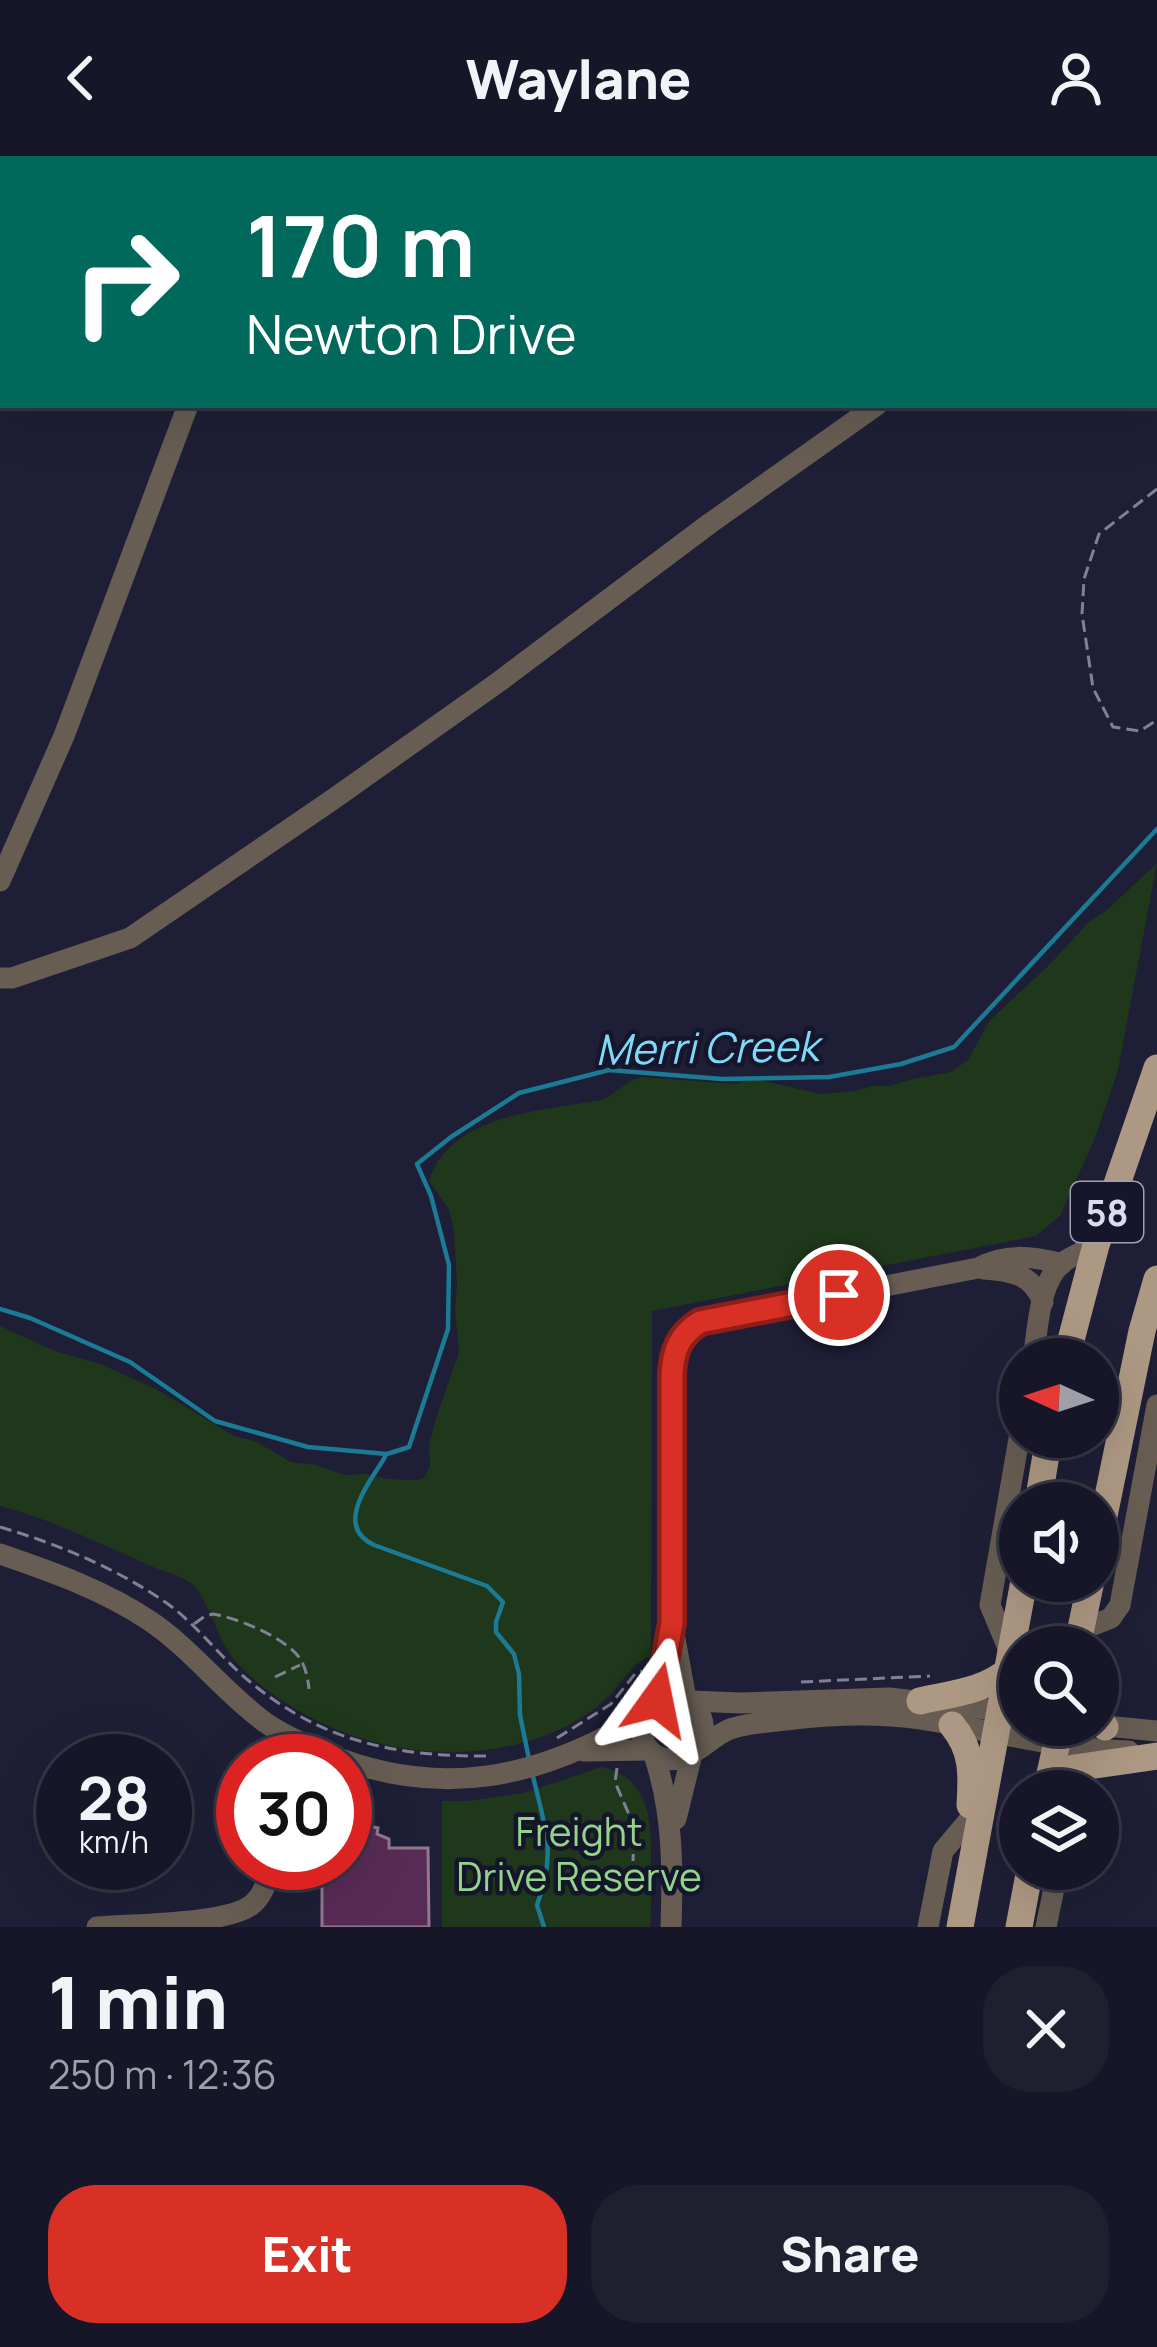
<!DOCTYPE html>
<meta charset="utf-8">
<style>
:root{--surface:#161628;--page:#1f1f30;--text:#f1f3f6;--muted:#9e9fa8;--line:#353545;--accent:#d93025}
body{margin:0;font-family:Manrope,sans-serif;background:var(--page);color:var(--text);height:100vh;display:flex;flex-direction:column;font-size:45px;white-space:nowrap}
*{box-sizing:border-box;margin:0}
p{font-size:39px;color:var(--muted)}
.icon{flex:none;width:66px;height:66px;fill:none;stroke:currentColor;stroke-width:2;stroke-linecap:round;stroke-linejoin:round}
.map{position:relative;height:1771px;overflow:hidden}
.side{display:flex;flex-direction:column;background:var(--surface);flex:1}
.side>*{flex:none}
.banner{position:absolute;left:0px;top:0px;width:1158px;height:252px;box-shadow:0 12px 48px #0002,0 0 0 3px var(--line);background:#00695c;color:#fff;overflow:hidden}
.needle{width:78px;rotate:273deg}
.tools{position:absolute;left:999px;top:1182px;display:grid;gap:24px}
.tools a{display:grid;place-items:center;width:120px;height:120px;border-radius:50%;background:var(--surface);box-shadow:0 12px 48px #0002,0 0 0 3px var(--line);font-size:60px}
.speed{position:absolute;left:36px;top:1578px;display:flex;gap:24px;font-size:60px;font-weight:700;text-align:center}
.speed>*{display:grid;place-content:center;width:156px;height:156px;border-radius:50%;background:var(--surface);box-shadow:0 12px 48px #0002,0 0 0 3px var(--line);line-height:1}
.speed small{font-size:30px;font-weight:400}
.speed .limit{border:18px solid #d22;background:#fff;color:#111}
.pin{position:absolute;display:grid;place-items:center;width:102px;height:102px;color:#fff;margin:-51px;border:6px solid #fff;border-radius:50%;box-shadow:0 3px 12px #0007}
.me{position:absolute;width:132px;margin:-66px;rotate:12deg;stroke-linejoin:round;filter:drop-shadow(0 0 9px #0008)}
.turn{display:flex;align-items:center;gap:42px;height:252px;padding:0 48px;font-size:54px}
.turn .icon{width:156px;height:156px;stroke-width:2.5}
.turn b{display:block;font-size:84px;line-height:102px}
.round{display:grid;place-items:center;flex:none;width:126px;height:126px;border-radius:48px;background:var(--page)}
.summary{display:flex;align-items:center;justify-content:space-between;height:204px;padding:0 48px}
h1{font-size:72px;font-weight:800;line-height:90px}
.primary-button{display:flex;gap:24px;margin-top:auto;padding:24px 48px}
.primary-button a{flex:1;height:138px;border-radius:48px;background:var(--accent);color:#fff;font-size:48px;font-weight:800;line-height:138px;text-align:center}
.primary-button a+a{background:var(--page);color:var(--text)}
header{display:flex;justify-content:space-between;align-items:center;height:156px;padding:0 48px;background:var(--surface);font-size:54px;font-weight:800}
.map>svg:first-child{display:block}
</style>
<header><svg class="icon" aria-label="back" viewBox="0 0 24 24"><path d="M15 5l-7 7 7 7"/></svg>Waylane<svg class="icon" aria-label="person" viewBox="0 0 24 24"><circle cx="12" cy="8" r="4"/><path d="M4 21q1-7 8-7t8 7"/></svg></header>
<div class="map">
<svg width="1157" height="1771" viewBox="0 0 1157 1771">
<rect width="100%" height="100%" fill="#1e1e36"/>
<g fill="#1f371b">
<path d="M1157 707 1118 914 1095 982 1060 1060 1036 1080 652 1155 651 1500C632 1508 625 1522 612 1537 591 1559 564 1574 535 1583 435 1616 313 1585 239 1509 218 1488 213 1452 194 1430 185 1421 165 1416 153 1411 103 1389 53 1364 0 1350V1170L55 1195 100 1208 158 1234 234 1280 255 1285 291 1306 317 1309 344 1319 366 1318 388 1323 416 1324 424 1322 430 1310 429 1290 435 1265 459 1196 455 1154 457 1126 454 1075 449 1054 429 1025C450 957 543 955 601 944 617 938 625 925 642 921L735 928 753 922 820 938 855 935 871 930H890L912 923 951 916 968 904 990 864 1048 810 1088 767 1107 754Z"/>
<path d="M601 1611C654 1622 651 1671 651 1713 651 1732 652 1752 650 1771H442V1645H469L524 1637Z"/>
</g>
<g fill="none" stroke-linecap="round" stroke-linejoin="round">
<g stroke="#1b7a94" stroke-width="4.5">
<polyline points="0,1153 30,1162 130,1206 215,1265 308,1291 387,1298 409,1291 448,1173 449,1109 431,1040 417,1008 451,981 519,937 609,914 722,923 829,921 901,908 954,891 1157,673"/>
<path d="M385 1301C370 1326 333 1370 374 1389L487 1430 503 1446 496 1466V1476L514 1498 519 1518 520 1559 529 1603"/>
<path d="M533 1620C545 1673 557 1696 537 1749L544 1771"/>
</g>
</g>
<polygon fill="#582b56" stroke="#91788f" stroke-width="3" points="345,1665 378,1672 377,1678 389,1683 389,1692 428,1692 429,1771 322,1771 322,1723 335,1723 335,1707 345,1707"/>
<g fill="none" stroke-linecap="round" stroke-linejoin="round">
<g stroke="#808195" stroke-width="3" stroke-dasharray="12 6" stroke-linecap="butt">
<polyline points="1157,333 1099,378 1084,423 1082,458 1093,532 1113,571 1140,575 1157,564"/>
<path d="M0 1371C58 1388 118 1413 168 1448 198 1470 220 1501 249 1525 322 1586 397 1601 490 1600"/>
<path d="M194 1468 205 1460 213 1458C238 1462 287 1482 301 1504 306 1513 308 1523 309 1533"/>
<polyline points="275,1521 300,1509"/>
<polyline points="801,1526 930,1520"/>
<polyline points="557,1582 611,1548 635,1518 642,1515"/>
<polyline points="617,1612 615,1626 634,1670 633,1705"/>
</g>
<g stroke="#675d53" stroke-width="21">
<polyline points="255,0 257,3"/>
<polyline points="547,3 550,0"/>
<polyline points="1155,52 1157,50"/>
<polyline points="0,725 64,580 188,249"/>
<polyline points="0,822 12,822 130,782 332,644 500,525 709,368 877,249"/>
<path d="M984 1113C1012 1115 1032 1118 1043 1146"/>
<path d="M1033 1203C1038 1175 1038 1129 1061 1108 1070 1100 1086 1095 1096 1089"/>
<path d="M0 1398C52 1416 104 1434 150 1465 193 1494 224 1537 266 1567 283 1579 304 1588 323 1596 438 1645 541 1623 644 1559"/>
<polyline points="1081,1474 1111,1462 1120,1449 1157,1249"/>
<polyline points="1011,1499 990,1449 1020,1277"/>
<path d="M686 1543 672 1467V1219C673 1195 679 1178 701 1166L978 1112C1005 1097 1032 1100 1062 1108"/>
<polyline points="691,1545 741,1547 889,1542 1020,1557"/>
<polyline points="649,1550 664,1511 669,1483"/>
<polyline points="1096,1569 1157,1575"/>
<path d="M698 1592C719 1554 673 1520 648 1553 642 1560 640 1570 642 1579 644 1588 649 1596 658 1600 685 1615 707 1582 730 1573 750 1566 773 1566 794 1563 836 1558 879 1557 921 1563 990 1574 1060 1594 1129 1595"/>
<polyline points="584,1595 649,1594"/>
<path d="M654 1599C673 1656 673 1711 671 1771"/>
<polyline points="676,1663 692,1598"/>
<path d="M97 1771C131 1768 226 1768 250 1750 265 1739 267 1723 271 1707"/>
<polyline points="928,1771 943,1695 969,1664"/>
<polyline points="1046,1771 1058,1713"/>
</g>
<g stroke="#ad9883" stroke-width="27">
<polyline points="1066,1203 1096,1089 1157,912"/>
<polyline points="1038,1347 1049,1281"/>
<polyline points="1098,1389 1142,1175 1157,1123"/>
<polyline points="1077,1491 1091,1425"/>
<path d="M920 1545C951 1538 985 1535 1009 1514"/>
<polyline points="1098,1562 1105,1571"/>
<path d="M952 1569C973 1594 972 1618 970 1649"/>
<polyline points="1048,1627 1074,1612 1157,1600"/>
<polyline points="1046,1635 1061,1569"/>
<polyline points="960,1771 1024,1425"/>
<polyline points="1019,1771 1030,1713"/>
</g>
</g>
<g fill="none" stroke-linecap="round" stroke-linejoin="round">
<defs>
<path id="route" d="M657 1544 649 1551 664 1511 672 1467V1219C673 1195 679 1179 700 1166L839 1139"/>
</defs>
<use href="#route" stroke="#8d1f18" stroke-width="30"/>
<use href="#route" stroke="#d93025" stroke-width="21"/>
</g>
<g text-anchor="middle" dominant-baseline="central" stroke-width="9" stroke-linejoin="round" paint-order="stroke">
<rect fill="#15152c" stroke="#a0a0b3" stroke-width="3" x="1071" y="1026" width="72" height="60" rx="9"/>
<g font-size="36" font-weight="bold" fill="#dbdced">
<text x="1107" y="1056">58</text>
</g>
<g font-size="39" fill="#93d489" stroke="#15152c">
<text x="579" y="1675">Freight<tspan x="579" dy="45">Drive Reserve</tspan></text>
</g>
<g font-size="42" font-style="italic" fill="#7edaf8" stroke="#15152c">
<text transform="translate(707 891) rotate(-1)">Merri Creek</text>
</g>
</g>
</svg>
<div class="tools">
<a><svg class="needle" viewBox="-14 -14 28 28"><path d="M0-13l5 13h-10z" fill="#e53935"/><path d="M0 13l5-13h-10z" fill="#9e9fa8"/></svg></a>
<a><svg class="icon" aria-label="sound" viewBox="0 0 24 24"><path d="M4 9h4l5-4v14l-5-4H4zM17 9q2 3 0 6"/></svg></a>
<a><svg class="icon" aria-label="search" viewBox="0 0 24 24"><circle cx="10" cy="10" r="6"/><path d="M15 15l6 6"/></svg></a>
<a><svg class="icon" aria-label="layers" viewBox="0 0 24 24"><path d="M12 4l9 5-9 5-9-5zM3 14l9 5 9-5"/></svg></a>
</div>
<div class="speed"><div>28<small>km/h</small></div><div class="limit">30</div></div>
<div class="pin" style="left:839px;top:1139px;background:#d93025"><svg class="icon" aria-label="arrive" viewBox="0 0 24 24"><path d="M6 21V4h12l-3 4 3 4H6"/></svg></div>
<svg class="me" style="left:657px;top:1544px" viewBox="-20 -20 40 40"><path d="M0-17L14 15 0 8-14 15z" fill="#d93025" stroke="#fff" stroke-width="4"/></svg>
<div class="banner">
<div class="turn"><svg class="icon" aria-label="right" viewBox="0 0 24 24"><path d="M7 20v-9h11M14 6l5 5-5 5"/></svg><div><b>170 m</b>Newton Drive</div></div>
</div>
</div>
<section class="side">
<div class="summary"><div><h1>1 min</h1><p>250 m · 12:36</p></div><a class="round"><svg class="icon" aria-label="close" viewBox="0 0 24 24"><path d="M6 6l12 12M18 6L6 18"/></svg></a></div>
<div class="primary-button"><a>Exit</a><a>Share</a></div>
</section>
